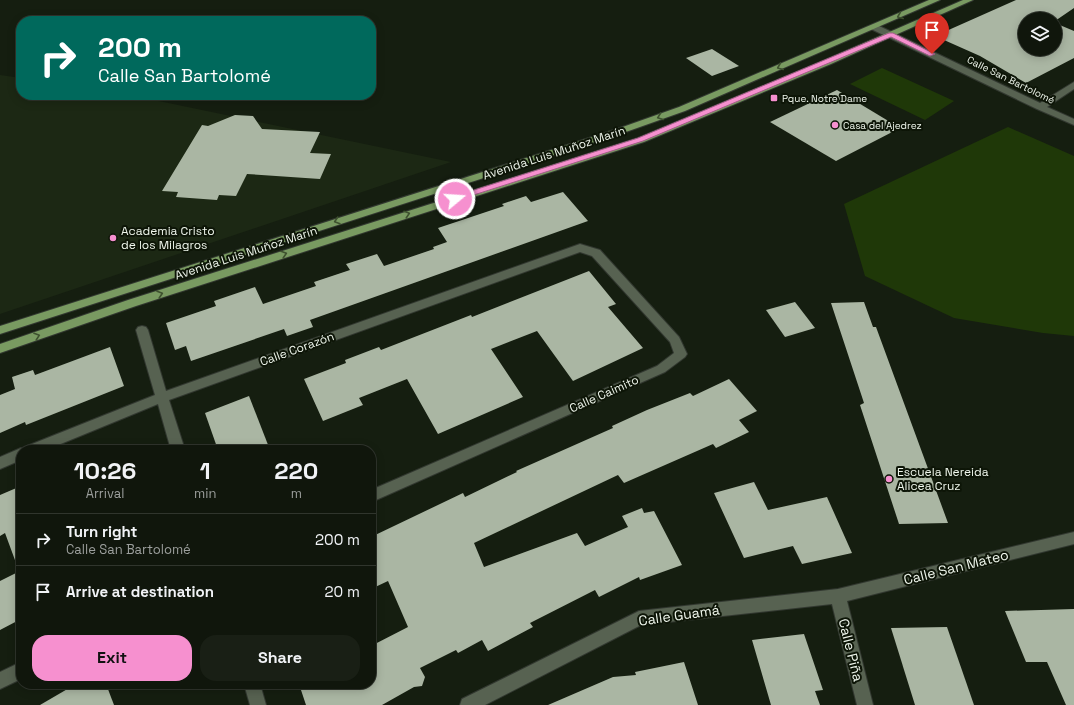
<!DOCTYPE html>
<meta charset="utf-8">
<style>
:root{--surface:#10160c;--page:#191f15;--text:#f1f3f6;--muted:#9c9f9d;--line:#30352d;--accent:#f690cf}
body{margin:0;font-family:"Space Grotesk",sans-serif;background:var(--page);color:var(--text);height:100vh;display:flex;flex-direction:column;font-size:15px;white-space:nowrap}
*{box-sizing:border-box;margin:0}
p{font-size:13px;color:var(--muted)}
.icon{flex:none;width:22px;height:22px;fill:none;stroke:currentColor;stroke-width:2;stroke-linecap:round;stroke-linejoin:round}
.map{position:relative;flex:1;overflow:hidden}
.drawer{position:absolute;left:16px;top:445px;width:360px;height:244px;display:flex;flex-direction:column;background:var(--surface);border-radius:16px;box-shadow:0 2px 10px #0003,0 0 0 1px var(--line)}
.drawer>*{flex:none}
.top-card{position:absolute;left:16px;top:16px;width:360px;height:84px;border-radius:16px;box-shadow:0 2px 10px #0003,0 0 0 1px var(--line);background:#00695c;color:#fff;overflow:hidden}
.controls{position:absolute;left:1018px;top:12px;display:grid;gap:8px}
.controls a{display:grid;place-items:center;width:44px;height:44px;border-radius:50%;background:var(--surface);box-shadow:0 2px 10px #0003,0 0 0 1px var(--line);font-size:20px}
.pin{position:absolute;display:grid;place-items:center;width:34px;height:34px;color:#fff;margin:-41px -17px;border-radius:50% 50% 50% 0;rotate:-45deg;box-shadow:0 0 4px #0007}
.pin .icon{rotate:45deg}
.me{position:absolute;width:44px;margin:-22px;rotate:72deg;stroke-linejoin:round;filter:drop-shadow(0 0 3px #0008)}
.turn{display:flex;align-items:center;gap:14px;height:84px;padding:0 16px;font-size:18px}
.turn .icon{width:52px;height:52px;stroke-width:2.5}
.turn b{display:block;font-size:28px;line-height:34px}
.eta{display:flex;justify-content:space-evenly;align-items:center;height:68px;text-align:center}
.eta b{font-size:24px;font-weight:800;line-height:28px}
.primary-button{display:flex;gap:8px;margin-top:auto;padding:8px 16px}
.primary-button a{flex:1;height:46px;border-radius:16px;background:var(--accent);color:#111;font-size:16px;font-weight:800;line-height:46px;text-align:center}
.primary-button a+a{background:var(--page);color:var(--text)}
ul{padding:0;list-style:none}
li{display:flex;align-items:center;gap:12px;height:52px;padding:0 16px;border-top:1px solid var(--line)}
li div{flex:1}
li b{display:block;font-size:15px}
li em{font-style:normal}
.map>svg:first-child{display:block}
</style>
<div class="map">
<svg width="1074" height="705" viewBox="0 0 1074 705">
<rect width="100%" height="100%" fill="#151e10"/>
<polygon fill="#1c2814" points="0,75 21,78 21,95 130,95 451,162 0,314"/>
<g fill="#1f3808">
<polygon points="882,68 954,101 925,120 850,84"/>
<polygon points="1008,127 1074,156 1074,336 1043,333 954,318 865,276 844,204"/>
</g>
<g fill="#aab6a3">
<polygon points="1016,0 1074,0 1074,8 1055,21 1055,19 1025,19 1025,49 1055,49 1055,23 1074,31 1074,58 1026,83 980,56 935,36"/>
<polygon points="712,49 739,66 712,76 686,58"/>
<polygon points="837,90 900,128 836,161 770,122"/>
<polygon points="235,115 253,116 262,129 320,132 310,153 331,154 320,179 247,174 236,196 219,195 217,200 176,197 178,192 162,191 202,125 208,126"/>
<polygon points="563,192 588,221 310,320 313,327 287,336 284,329 191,361 186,346 175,350 166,323 216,306 214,301 255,287 263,304 316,286 314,282 350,270 346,264 377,254 384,266 434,249 433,247 447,242 438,228 504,206 502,204 526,196 531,202"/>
<polygon points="589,271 616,304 608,307 643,348 573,381 537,331 491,349 523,397 438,434 407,379 359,398 363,405 323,421 304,379 346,363 345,360 379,347 381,350 471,315 472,317"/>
<polygon points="795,302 815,328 785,337 766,310"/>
<polygon points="864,302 873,327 876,327 948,523 899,524 860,405 864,403 831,303"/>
<polygon points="110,347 124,386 26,425 25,422 0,433 0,395 15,389 12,377 33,370 35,375"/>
<polygon points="729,379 757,411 739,420 749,432 716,448 713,444 624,483 618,475 474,543 484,567 577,533 585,546 628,527 622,516 642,508 644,513 654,511 682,565 640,580 639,577 599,597 595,590 530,623 533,627 488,651 482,640 458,653 456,650 420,668 425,677 422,686 414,687 382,705 306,705 299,684 371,684 371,646 408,627 388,581 371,589 371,537 463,493 465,497 517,472 516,471 613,428 612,426 647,410 690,393 693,396"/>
<polygon points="249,396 270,450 218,450 205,413"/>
<polygon points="754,482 768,510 827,497 852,553 802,564 793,546 744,558 714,493"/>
<polygon points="21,486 21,619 0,630 0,581 20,571 19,571 5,533 0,536 0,495"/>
<polygon points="1074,609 1074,705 1066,705 1047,662 1026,662 1005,611"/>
<polygon points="947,627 974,705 915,705 891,628"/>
<polygon points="804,634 823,690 815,691 820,705 771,705 752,640"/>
<polygon points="684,662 698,705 548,705 613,677 636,675 635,672"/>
<polygon points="76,684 106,684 114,705 40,705"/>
</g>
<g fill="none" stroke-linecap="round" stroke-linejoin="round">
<defs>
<g id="street">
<polygon points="871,25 877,25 1040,103 1074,82 1074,89 1047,107 1074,119 1074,125 1037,109 871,29"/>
<polygon points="580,244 600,250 679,337 687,354 685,357 665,372 376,500 371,502 371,490 657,366 674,353 670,342 592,256 580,252 169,400 185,450 171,450 158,404 46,450 25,450 27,446 155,395 136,330 138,327 142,326 146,327 148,330 166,391"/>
<polygon points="21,448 25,450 21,450 21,460 0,469 0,457"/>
<polygon points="1074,532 1074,544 847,601 873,705 857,705 832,604 641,625 485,705 460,705 462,699 639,611 838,589"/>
<polygon points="21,662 21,679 0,689 0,672"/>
<polygon points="244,684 260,684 266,705 250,705"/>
</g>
<g id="primary">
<polygon points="929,0 940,0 685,111 623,133 0,334 0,326 617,129 679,107"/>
<polygon points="963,0 973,0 831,64 644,142 136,306 0,353 0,344 128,300 638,138 825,60"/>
</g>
</defs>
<use href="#street" stroke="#323830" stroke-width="2"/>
<use href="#primary" stroke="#323830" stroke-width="2"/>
<use href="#street" fill="#576251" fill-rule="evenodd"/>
<use href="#primary" fill="#799a61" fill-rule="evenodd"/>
</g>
<defs><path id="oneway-chevron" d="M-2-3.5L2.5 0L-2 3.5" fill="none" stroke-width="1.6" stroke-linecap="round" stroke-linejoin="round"/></defs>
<g stroke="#3e512f">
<use href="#oneway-chevron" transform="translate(900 16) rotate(157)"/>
<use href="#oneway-chevron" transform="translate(780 67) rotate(157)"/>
<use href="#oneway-chevron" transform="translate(660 117) rotate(160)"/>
<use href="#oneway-chevron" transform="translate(407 214) rotate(-18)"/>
<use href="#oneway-chevron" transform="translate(337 221) rotate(162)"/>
<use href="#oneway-chevron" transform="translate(284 254) rotate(-18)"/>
<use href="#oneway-chevron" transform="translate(160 294) rotate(-18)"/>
<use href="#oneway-chevron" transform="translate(37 336) rotate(-19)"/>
</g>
<polygon fill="#f690cf" stroke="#a05e87" points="889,33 893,33 935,54 930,56 891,37 643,141 458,200 452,200 451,199 452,197 638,138"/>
<g fill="#f690cf" stroke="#0d1507" stroke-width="1.5">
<rect x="770" y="94" width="8" height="8" rx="2"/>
<circle cx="835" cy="125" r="4"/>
<circle cx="113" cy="238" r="4"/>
<circle cx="889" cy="479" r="4"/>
</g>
<g text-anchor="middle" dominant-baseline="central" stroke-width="4" stroke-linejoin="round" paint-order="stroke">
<g font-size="10" fill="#eff6ec" stroke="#0d1507">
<text transform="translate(1011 80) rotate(26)">Calle San Bartolomé</text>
</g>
<g font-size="10" fill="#eff6ec" stroke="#0d1507" text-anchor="start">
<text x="782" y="98">Pque. Notre Dame</text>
<text x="843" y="125">Casa del Ajedrez</text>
</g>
<g font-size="12" fill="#eff6ec" stroke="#0d1507">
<text transform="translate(554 153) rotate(-18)">Avenida Luis Muñoz Marín</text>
<text transform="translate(246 253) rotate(-18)">Avenida Luis Muñoz Marín</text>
<text transform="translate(297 349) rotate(-20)">Calle Corazón</text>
<text transform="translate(604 394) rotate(-24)">Calle Caimito</text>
</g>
<g font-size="12" fill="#eff6ec" stroke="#0d1507" text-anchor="start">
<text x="121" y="231">Academia Cristo<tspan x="121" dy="14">de los Milagros</tspan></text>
<text x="897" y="472">Escuela Nereida<tspan x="897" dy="14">Alicea Cruz</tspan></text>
</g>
<g font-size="14" fill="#eff6ec" stroke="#0d1507">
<text transform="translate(956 567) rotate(-14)">Calle San Mateo</text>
<text transform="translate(679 615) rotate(-8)">Calle Guamá</text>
<text transform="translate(851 650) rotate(76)">Calle Piña</text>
</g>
</g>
</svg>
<div class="controls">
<a><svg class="icon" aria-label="layers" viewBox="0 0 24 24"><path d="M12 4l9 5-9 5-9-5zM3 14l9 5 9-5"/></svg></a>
</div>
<div class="pin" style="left:932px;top:54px;background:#d93025"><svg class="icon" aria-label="arrive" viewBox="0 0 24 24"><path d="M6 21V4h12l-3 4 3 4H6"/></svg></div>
<svg class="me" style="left:455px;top:199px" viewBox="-20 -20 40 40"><circle r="17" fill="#f690cf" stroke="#fff" stroke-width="3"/><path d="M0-11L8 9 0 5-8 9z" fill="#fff"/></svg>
<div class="top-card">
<div class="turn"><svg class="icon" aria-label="right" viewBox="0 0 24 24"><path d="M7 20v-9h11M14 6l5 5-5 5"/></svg><div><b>200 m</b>Calle San Bartolomé</div></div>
</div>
<section class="drawer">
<div class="eta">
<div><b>10:26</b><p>Arrival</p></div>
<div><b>1</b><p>min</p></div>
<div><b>220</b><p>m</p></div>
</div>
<ul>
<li><svg class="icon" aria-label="right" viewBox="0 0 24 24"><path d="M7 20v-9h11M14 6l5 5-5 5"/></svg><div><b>Turn right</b><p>Calle San Bartolomé</p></div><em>200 m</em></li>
<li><svg class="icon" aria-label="arrive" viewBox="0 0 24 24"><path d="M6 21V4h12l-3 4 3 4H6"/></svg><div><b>Arrive at destination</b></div><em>20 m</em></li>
</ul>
<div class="primary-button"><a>Exit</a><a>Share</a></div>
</section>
</div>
